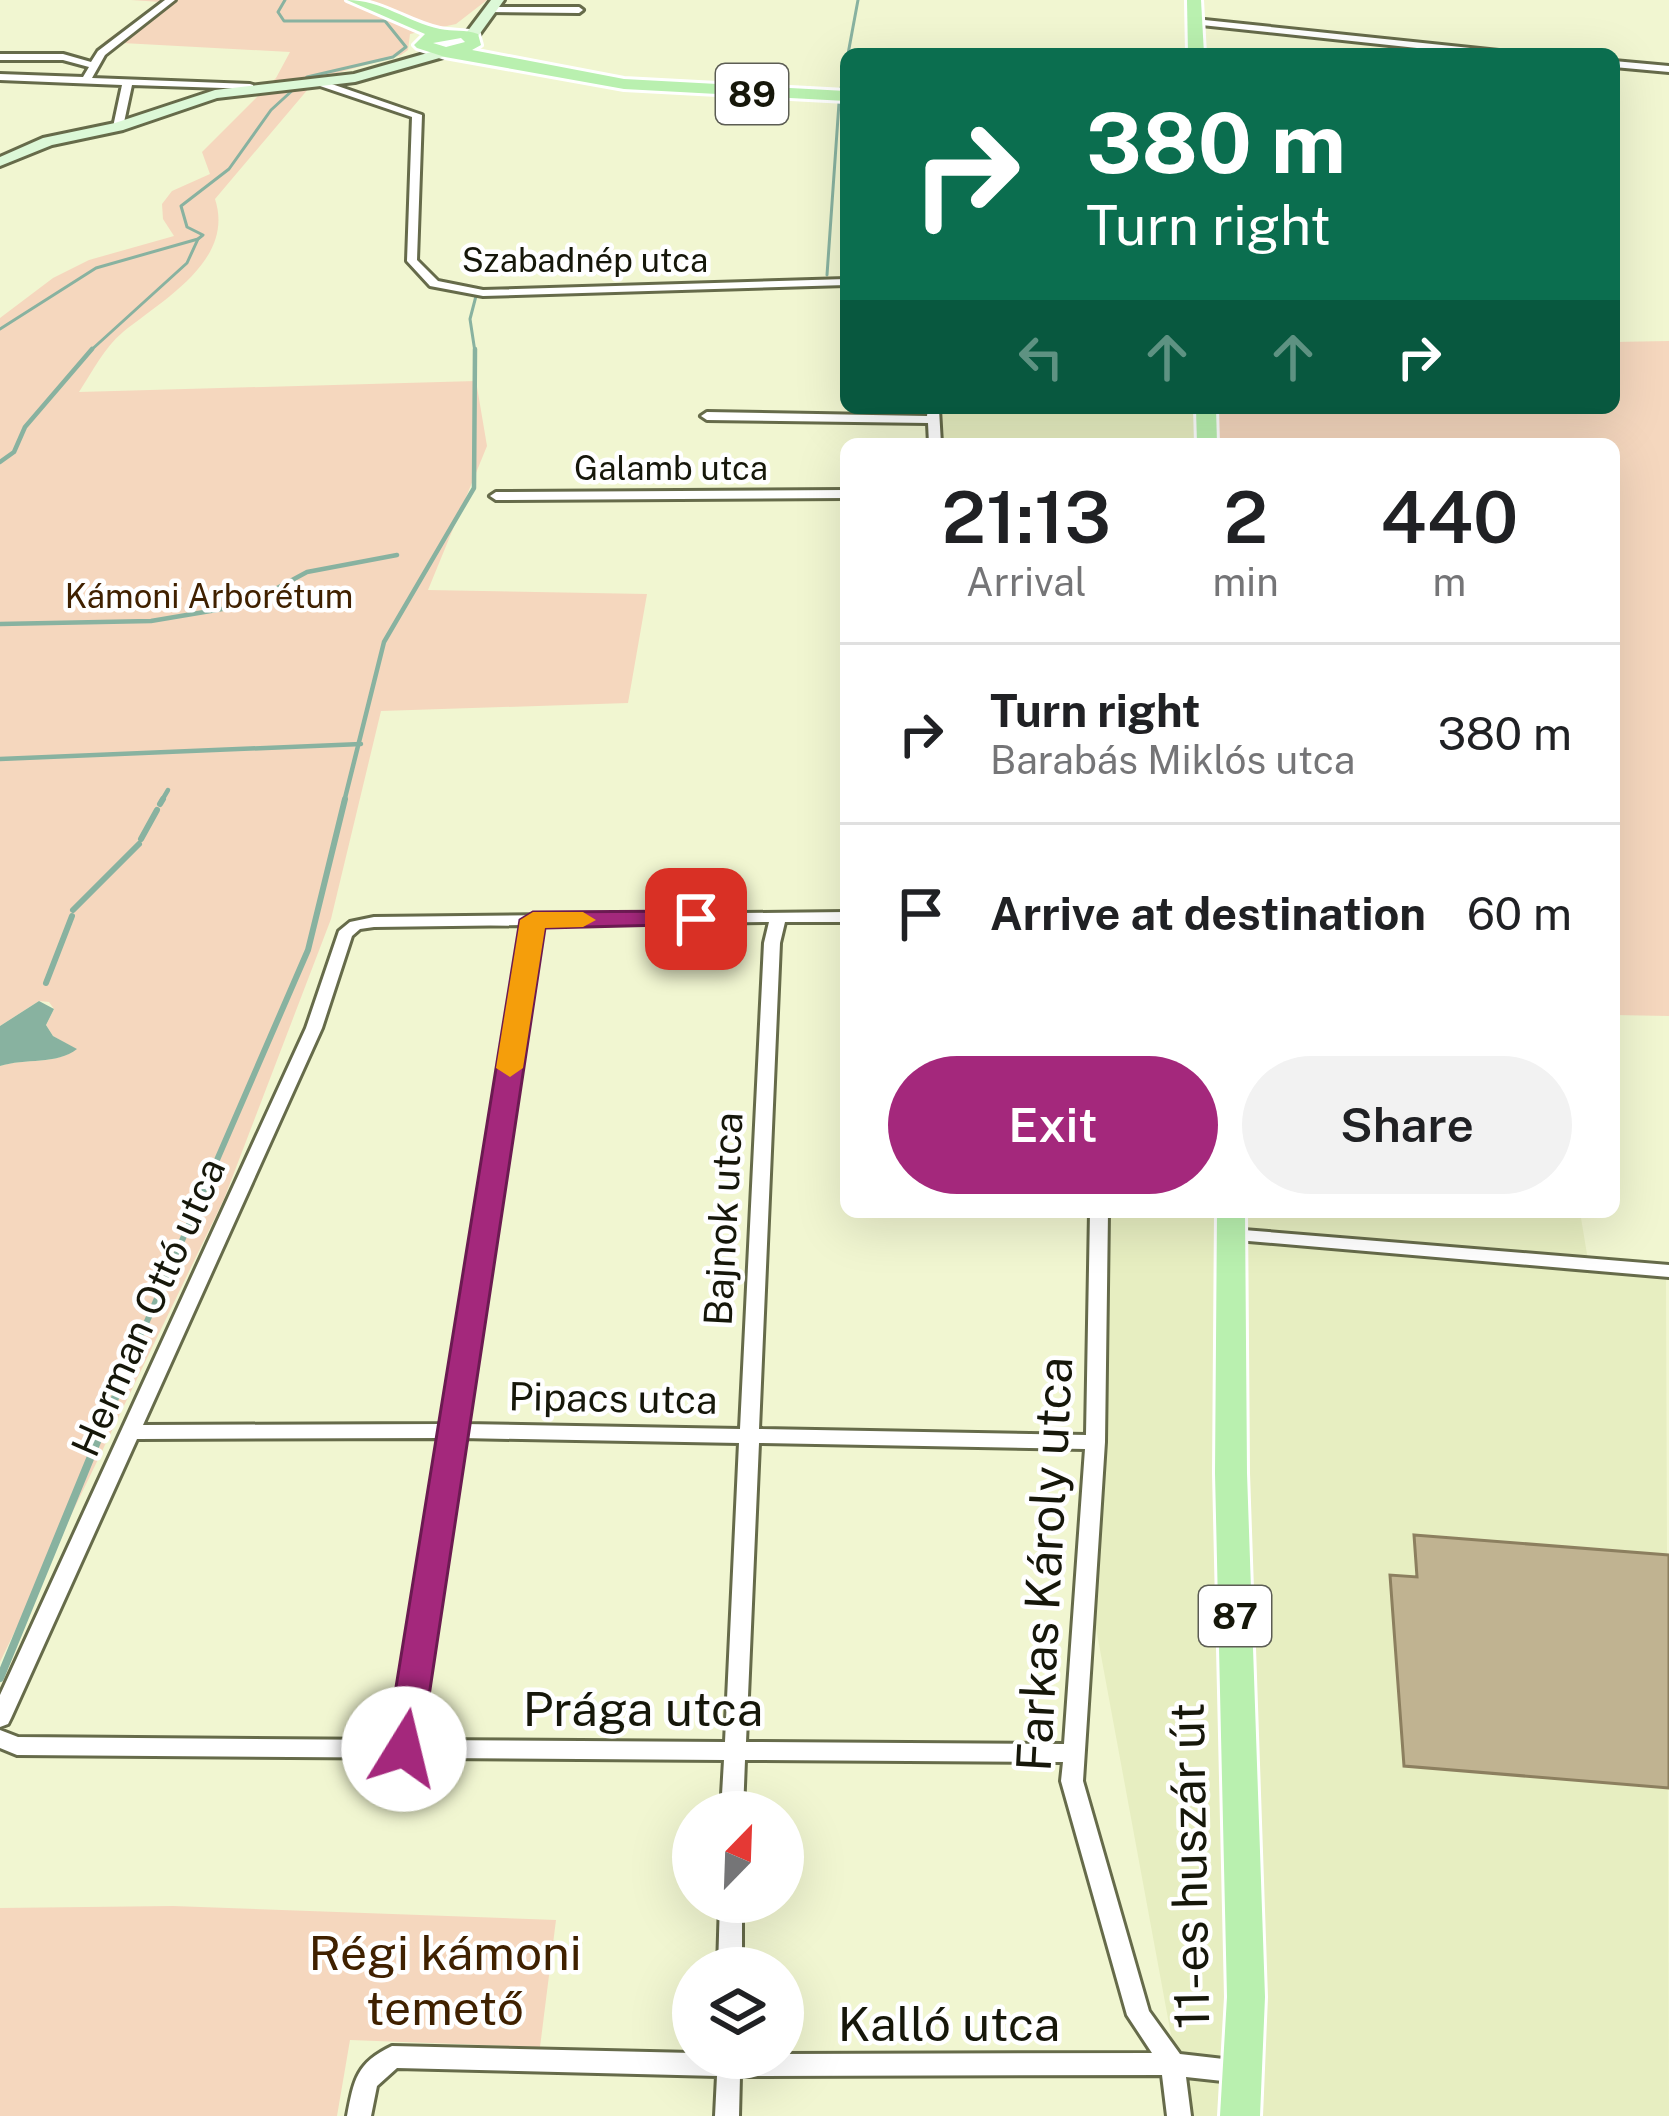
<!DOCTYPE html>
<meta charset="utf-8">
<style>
:root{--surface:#fff;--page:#f2f2f2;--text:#202124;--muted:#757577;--line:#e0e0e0;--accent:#a4287c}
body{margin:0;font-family:"Public Sans",sans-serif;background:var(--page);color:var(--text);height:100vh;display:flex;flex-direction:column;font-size:45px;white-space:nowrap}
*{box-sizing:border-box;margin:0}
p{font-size:39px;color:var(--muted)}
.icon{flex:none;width:66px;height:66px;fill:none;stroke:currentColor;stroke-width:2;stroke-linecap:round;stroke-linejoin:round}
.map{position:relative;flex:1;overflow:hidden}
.details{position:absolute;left:840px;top:438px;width:780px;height:780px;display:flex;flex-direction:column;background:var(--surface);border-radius:18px;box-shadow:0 12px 48px #0002}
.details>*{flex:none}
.top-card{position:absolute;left:840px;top:48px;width:780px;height:366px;border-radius:18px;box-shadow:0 12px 48px #0002;background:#0b6e4f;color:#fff;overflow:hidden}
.needle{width:78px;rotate:23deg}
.fabs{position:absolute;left:672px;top:1791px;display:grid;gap:24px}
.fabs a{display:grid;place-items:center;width:132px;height:132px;border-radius:50%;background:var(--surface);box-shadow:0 12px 48px #0002;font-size:60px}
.pin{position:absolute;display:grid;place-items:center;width:102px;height:102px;color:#fff;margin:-51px;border-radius:24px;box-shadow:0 6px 18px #0006}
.me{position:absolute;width:132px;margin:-66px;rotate:9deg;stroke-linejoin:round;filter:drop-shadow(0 0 9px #0008)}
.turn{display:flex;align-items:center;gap:42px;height:252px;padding:0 48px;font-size:54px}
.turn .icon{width:156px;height:156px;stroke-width:2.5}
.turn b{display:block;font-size:84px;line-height:102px}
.lanes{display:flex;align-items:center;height:114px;padding:0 48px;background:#0003;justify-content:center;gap:60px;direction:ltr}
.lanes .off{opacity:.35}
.eta{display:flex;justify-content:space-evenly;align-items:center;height:204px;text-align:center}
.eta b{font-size:72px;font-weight:600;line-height:84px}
.primary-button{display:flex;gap:24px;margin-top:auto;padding:24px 48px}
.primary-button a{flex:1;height:138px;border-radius:72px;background:var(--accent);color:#fff;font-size:48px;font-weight:600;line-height:138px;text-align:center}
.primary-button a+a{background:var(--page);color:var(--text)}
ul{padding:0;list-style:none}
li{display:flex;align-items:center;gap:36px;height:180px;padding:0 48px;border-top:3px solid var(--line)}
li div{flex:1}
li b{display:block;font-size:45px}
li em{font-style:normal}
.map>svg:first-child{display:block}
</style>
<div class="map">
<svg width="1669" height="2116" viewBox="0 0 1669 2116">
<rect width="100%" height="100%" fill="#f1f6d1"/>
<g fill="#e7eec1">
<polygon points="929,408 1213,408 1214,444 927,444"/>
<polygon points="1107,1212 1580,1212 1590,1272 1666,1279 1669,2116 1186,2116 1093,1612"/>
</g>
<g fill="#f5d7be">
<path d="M131 0H487L456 24 410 34 408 50 401 55 330 75 309 88 215 199C235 260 164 299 123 332 104 348 92 372 79 392L476 381 487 446 428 590 647 594 628 703 381 711 331 919 224 1199 0 1662V1066C24 1058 57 1065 76 1049L53 1036 46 1025 54 1009 49 1002 39 1001 0 1026V318L53 278 89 260 174 236 163 219 162 204 172 191 210 174 202 152 276 78 290 52 104 42 161 2Z"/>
<polygon points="1669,341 1669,1016 1614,1015 1614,444 1214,444 1213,408 1614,408 1614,342"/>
<polygon points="173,1906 556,1920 540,2047 350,2040 337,2116 0,2116 0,1908"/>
</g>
<path fill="#88b2a0" d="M39 1001 54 1009 46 1025 53 1036 77 1049C57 1065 25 1058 0 1066V1026Z"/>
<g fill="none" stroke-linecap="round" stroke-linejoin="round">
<g stroke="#88b2a0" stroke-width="3">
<polyline points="848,54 858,0"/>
<polyline points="841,88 846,68"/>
<polyline points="827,275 839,103"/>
<polyline points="0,329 96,268 198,239 203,235 187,227 181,206 229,169 271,110 307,77 393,57 406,47 385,21 284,21 278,12 285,0"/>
<polyline points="89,352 187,263 198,239"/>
<polyline points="475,352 470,319 476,296"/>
</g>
<g stroke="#88b2a0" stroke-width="4.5">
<polyline points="0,462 14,452 25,427 92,349"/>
<polyline points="0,624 151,621 246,605 307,572 397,555"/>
<polyline points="0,759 361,744"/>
<polyline points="161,802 168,790"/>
<polyline points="344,802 384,642 474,488 475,349"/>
</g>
<g stroke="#88b2a0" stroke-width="6">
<polyline points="160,804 163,799"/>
<polyline points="141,839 157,810"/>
<polyline points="73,910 139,844"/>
<polyline points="46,983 72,916"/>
<polyline points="122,1379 308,950 345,799"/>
</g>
<polyline stroke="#88b2a0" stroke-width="8" points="0,1678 124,1376"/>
</g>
<polygon fill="#c0b391" stroke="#8c7f5f" stroke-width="3" points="1414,1535 1669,1555 1669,1788 1404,1766 1390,1575 1417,1577"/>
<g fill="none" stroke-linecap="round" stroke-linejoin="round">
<defs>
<g id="street">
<polygon points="165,0 175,0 105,55 92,78 250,84 253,85 253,89 132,85 123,127 118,130 113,127 122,85 0,80 0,74 83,77 89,67 63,60 0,60 0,54 63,54 91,62 98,51"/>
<polygon points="490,7 579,7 583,10 579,13 487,12 486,10"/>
<polygon points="1195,19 1499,51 1504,54 1473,54 1192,24 1190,22"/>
<polygon points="1614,61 1669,66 1669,72 1614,67"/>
<polygon points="317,81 323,81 422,115 417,260 438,281 483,290 846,279 846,285 483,296 430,286 407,261 412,117 317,85"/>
<polygon points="928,408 939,409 941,444 929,444 928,423 707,420 701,416 707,412 927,416"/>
<polygon points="846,490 846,498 496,500 490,496 496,492"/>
<path d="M846 912V922H785L780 943 759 1429 1086 1435 1090 1212H1108L1105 1442 1083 1781 1149 2011 1180 2054 1241 2061 1249 2064 1253 2072 1249 2080 1241 2083 1186 2077 1191 2116H1167L1162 2075 740 2076 739 2116H715L717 2076 397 2068 377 2086 371 2116H347C354 2080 356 2063 392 2046L693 2053V2058H783V2054L1152 2053 1127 2015 1061 1781 1063 1762 745 1760 743 1812H721L724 1760 17 1755 0 1748V1730L18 1737 394 1740 442 1438 137 1439 11 1718 8 1724 0 1727V1695L306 1028 339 931 350 922 374 917ZM769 922 764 943 740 1429 464 1424 540 925ZM524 925 444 1424 143 1425 322 1028 352 936 360 929 374 927ZM461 1438 739 1443 725 1742 415 1740ZM759 1443 1085 1449 1064 1744 746 1742Z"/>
<polygon points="1231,1229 1669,1265 1669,1277 1225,1239 1222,1235 1225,1231"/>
<polygon points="720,1902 742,1902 742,1968 718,1968"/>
</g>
<g id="secondary">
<polygon points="491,0 504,0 476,39 466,39 464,36"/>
<polygon points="445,48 452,52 450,55 355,82 217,98 123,130 52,145 0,166 0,157 43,138 115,123 215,90 354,74"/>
</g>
<g id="primary">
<path d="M347 0C382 0 407 22 440 29 453 32 465 29 478 34L481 45 472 50 624 79 846 91V101L624 89 445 57 417 48 414 45 425 34ZM461 38 465 42 446 47 433 43Z"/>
<polygon points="1187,0 1201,0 1204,54 1188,54"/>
<polygon points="1196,408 1216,408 1217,444 1197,444"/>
<polygon points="1217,1212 1245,1212 1247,1473 1265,1997 1260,2116 1220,2116 1227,1997 1215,1473"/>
</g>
</defs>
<use href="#street" stroke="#666b4a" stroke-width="6"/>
<use href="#secondary" stroke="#666b4a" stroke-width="6"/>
<use href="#primary" stroke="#fff" stroke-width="6"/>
<use href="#street" fill="#fff" fill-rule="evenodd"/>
<use href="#secondary" fill="#dcf8d7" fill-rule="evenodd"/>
<use href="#primary" fill="#b9f0af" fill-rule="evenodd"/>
</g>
<polygon fill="#a4287c" stroke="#6b1a51" stroke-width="3" points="696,911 709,919 705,924 545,928 421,1749 416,1759 404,1764 391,1759 386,1749 520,920 533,912"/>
<polygon fill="#f59e0b" points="533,912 583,912 596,920 583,927 545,928 523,1068 510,1077 496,1068 520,920"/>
<g text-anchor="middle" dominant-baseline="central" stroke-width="9" stroke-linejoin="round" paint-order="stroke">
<g font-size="33" fill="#16170a" stroke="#fff">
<text x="585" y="260">Szabadnép utca</text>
<text x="671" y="468">Galamb utca</text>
</g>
<g font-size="33" fill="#402100" stroke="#fff">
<text x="209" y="596">Kámoni Arborétum</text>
</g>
<g fill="#fff" stroke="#5c5d54" stroke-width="3">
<rect x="716" y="64" width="72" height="60" rx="9"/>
<rect x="1199" y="1586" width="72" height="60" rx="9"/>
</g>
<g font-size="36" font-weight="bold" fill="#16170a">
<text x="752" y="94">89</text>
<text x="1235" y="1616">87</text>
</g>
<g font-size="39" fill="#16170a" stroke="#fff">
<text transform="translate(723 1219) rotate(-87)">Bajnok utca</text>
<text transform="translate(148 1307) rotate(-66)">Herman Ottó utca</text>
<text transform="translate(613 1398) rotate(1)">Pipacs utca</text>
</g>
<g font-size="48" fill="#16170a" stroke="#fff">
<text transform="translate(1044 1564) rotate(-87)">Farkas Károly utca</text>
<text x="643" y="1708">Prága utca</text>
<text transform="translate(1189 1866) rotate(-91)">11-es huszár út</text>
<text x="949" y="2023">Kalló utca</text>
</g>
<g font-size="48" fill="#402100" stroke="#fff">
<text x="445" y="1952">Régi kámoni<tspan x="445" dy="55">temető</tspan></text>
</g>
</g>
</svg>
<div class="fabs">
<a><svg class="needle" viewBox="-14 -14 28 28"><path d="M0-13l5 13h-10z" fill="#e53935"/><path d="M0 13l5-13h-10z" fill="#757577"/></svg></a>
<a><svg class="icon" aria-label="layers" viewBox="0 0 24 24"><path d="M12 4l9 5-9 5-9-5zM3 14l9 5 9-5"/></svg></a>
</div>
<div class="pin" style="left:696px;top:919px;background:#d93025"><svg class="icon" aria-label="arrive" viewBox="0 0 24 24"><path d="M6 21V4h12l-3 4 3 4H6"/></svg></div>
<svg class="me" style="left:404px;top:1749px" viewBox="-20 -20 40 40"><circle r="19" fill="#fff"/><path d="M0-13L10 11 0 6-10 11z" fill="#a4287c"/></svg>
<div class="top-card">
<div class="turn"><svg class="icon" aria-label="right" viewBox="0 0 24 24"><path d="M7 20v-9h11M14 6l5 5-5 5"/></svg><div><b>380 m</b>Turn right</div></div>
<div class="lanes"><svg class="icon off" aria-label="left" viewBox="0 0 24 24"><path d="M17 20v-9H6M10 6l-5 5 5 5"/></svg><svg class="icon off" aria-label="ahead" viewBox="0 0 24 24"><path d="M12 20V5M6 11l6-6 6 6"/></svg><svg class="icon off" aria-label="ahead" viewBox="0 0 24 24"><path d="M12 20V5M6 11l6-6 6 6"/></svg><svg class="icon" aria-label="right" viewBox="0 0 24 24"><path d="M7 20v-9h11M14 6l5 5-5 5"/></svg></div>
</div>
<section class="details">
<div class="eta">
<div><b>21:13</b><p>Arrival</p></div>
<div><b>2</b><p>min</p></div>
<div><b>440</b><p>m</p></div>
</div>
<ul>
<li><svg class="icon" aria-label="right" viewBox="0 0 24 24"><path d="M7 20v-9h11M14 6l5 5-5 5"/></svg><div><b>Turn right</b><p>Barabás Miklós utca</p></div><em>380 m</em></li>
<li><svg class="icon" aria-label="arrive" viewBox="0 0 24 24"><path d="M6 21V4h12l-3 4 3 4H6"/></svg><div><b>Arrive at destination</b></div><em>60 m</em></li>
</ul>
<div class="primary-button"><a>Exit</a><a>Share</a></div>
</section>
</div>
